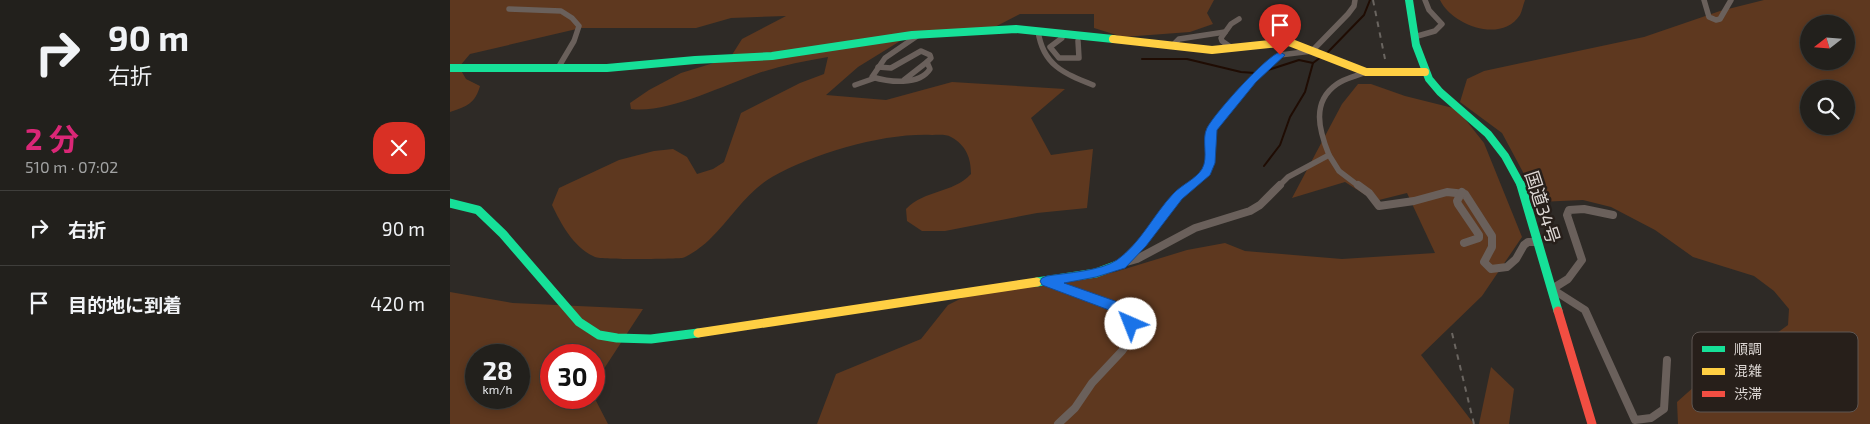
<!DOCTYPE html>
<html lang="ja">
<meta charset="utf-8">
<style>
:root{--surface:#22201c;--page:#2a2825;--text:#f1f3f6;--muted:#a2a3a3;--line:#3f3e3b;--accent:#db2777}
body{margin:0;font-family:"Exo 2","Noto Sans JP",sans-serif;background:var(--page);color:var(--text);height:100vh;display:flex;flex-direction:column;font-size:19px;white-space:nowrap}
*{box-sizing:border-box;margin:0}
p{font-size:16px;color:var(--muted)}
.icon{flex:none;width:28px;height:28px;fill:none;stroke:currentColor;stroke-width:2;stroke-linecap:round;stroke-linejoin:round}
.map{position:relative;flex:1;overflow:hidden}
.panel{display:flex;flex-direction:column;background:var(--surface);width:450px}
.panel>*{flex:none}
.top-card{background:#22201c;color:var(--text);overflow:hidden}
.needle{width:32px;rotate:253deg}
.tools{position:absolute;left:1350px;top:15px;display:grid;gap:10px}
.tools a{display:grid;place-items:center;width:55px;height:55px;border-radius:50%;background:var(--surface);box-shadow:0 2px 8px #0003,0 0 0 1px var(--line);font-size:25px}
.speed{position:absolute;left:15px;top:344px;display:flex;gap:10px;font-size:25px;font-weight:700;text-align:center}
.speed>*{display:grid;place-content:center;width:65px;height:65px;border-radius:50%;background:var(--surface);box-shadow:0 2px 8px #0003,0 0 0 1px var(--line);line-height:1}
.speed small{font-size:12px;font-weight:400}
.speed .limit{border:8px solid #d22;background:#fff;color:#111}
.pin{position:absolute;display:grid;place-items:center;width:42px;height:42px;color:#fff;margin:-51px -21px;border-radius:50% 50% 50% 0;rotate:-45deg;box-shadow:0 0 5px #0007}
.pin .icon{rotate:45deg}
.me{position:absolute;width:55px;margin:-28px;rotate:316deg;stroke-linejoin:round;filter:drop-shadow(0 0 4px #0008)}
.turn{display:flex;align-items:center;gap:18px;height:105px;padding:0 25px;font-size:22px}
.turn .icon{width:65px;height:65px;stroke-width:2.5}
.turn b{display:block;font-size:35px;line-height:42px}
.round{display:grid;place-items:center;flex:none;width:52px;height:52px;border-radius:20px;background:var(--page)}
.headline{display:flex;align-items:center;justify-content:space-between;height:85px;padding:0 25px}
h1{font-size:30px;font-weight:700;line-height:38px;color:var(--accent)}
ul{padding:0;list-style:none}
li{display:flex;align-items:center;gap:15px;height:75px;padding:0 25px;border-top:1px solid var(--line)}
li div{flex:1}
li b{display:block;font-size:19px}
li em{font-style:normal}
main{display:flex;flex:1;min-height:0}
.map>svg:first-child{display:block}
</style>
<main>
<section class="panel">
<div class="top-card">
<div class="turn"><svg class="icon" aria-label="right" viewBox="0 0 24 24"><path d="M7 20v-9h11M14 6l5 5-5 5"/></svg><div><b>90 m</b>右折</div></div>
</div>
<div class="headline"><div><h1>2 分</h1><p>510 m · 07:02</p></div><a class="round" style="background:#d93025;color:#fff"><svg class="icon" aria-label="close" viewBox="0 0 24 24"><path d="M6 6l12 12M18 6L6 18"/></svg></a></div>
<ul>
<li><svg class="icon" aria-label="right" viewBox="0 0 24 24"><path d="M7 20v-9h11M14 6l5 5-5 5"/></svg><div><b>右折</b></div><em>90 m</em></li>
<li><svg class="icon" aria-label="arrive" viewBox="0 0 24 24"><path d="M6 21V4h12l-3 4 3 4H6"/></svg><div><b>目的地に到着</b></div><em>420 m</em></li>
</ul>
</section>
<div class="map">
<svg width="1420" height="424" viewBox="0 0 1420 424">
<rect width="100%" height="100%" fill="#2e2a26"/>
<g fill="#5e381f" fill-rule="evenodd">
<path d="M0 0H764L757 13 763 24 740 32 673 37 644 28V14H570L539 30 455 38 408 67 376 95 436 100 502 82 615 89 581 118 601 155 643 149 637 208 587 213 495 231H472L457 221 456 209C476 189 502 194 521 174 521 158 516 145 501 137 496 134 488 135 482 135 433 133 365 153 322 177 296 192 281 219 260 239 254 245 240 256 232 258 222 259 152 260 145 257 124 248 111 224 102 205L109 188 169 160 204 151 223 149 237 157 247 174 263 169 274 162 291 113 350 83 374 74 378 57C354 61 329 66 306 74 272 86 216 114 181 109L180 103 199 90 231 73 280 58 292 39 336 16 281 18 246 28H131L20 54 9 67 16 79 30 86C25 104 17 106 0 112Z"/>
<path d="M990 0H1075C1073 5 1072 11 1070 15 1051 44 1002 25 990 0Z"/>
<path d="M1314 0H1420V424H1228L1227 402 1255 377 1302 351 1338 325 1339 309 1324 291 1304 276 1243 257 1205 230 1161 207 1133 200 1089 202 1052 133 1010 102 1017 79 1034 71 1194 37 1270 11ZM1359 24H1396V61H1359ZM1359 89H1396V126H1359Z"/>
<polygon points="908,84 921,84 955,96 1007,109 1034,143 1072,237 1032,296 971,355 1024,424 367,424 386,374 471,339 498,305 534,287 589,282 665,272 737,250 775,243 795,251 892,259 985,253 957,193 925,201 895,182 842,198 892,104"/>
<path d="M0 292 63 303 193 309 144 384V355H101V398L144 397 158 424H0ZM26 355H69V398H26Z"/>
<polygon points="1041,367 1064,389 1059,424 1029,424"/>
</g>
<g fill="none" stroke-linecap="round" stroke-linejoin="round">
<g stroke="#1f0c03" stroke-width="2">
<polyline points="877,53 914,15 920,0"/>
<polyline points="692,59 737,59 791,72 805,73"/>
<polyline points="812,72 849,60 863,63"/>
<polyline points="814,166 830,145 840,117 855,92 863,63 871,57"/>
</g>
<g stroke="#6a605b" stroke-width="5.5">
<polyline points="1254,0 1259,17 1266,20 1270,19 1281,0"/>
<polyline points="59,9 111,11 122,18 129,26 124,41 108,68"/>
<path d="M588 31C593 65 613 73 643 85"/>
<polyline points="612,34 612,38 600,47 609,58 629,58 628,41"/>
<polyline points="964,37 985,31 992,24 979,10 975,0"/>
<polyline points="723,45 729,39 775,32"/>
<polyline points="782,48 772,41 771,38 781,24 789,19"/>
<polyline points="428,67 441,68 471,51 480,55 481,58 477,62"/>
<path d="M454 80 477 62 480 69C469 86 439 82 422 77L435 58 470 34"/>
<polyline points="405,85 425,78"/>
<polyline points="879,155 889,171 910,187"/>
<polyline points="740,187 756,173 760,163 761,130 802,79 830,55 862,51 898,14 904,6 905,0"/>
<path d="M828 187 838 177 879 155C869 130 861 102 887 84 895 78 907 76 916 72"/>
</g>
<g stroke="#6a605b" stroke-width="8">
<polyline points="908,185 919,193 929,206 964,201 997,192 1015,194 1042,236 1042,247 1034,262 1041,269 1057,267 1066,259 1074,245 1078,242 1088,242"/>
<polyline points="1012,192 1007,201 1008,204 1029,235 1029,238 1014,243"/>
<polyline points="1163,215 1134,209 1119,210 1117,215 1132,260 1118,279 1102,289 1135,310 1185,420 1201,418 1214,409 1217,360"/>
<polyline points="673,263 687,259 745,228 800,211 810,205 830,185"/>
<polyline points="670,264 692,242 728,196 741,185"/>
<polyline points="597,281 667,308 676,316 681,327 680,339 672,351 642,383 625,408 608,424"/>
</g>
<g stroke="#16e098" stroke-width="8">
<polyline points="959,0 966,45 979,79 990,92 1038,134 1055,156 1072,187"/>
<polyline points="0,68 157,68 245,60 322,56 462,35 566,29 663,39"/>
</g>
<g stroke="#16e098" stroke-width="9">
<polyline points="1071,185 1108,311"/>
<polyline points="0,203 28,210 53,234 129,322 149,335 167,338 201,339 248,333"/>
<polyline points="587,282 646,273 670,264"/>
</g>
<polyline stroke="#ffcf43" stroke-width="8" points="663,39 762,50 839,42 916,72 975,72"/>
<polyline stroke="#ffcf43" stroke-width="9" points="248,333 587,282"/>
<polyline stroke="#f24e42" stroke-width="9" points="1108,311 1142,424"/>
<g stroke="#6a6560" stroke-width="2" stroke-dasharray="5.5 5.5" stroke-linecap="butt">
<polyline points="923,0 935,59"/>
<polyline points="1002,333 1024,424"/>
</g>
</g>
<path fill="#1a73e8" stroke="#114b97" d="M830 52 835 55 806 82 767 130 765 163 760 175 732 199 696 246 675 268 646 277 614 283 665 301 677 308 687 324 685 328C675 331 675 323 669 317 667 314 662 312 659 310L592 285 590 281 592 278 597 276C616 273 651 271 667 260 690 244 704 214 723 194 731 185 746 179 752 169 759 157 751 140 757 128 764 114 816 56 830 52Z"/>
<g text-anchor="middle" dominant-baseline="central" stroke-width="5" stroke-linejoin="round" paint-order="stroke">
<g font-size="18" fill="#ddd7d4" stroke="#271f1a">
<text transform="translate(1093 207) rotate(72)">国道34号</text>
</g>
</g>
<rect x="1242" y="332" width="166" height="80" rx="8" fill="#271f1a" stroke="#5e5652" stroke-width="1"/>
<rect x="1252" y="346" width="23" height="6" fill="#16e098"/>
<rect x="1252" y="368" width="23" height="7" fill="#ffcf43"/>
<rect x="1252" y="391" width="23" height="6" fill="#f24e42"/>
<g font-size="14" fill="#ddd7d4">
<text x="1284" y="354">順調</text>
<text x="1284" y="376">混雑</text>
<text x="1284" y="399">渋滞</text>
</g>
</svg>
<div class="tools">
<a><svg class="needle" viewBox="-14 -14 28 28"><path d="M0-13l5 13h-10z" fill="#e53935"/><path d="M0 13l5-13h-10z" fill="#a2a3a3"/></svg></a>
<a><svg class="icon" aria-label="search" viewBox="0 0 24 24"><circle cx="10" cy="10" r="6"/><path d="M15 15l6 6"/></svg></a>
</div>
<div class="speed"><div>28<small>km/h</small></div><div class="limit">30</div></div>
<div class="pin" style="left:830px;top:55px;background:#d93025"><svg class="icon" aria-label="arrive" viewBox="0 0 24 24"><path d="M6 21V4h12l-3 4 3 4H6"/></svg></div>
<svg class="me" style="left:681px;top:324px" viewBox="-20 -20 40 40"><circle r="19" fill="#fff"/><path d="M0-13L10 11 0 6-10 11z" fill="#1a73e8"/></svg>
</div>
</main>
